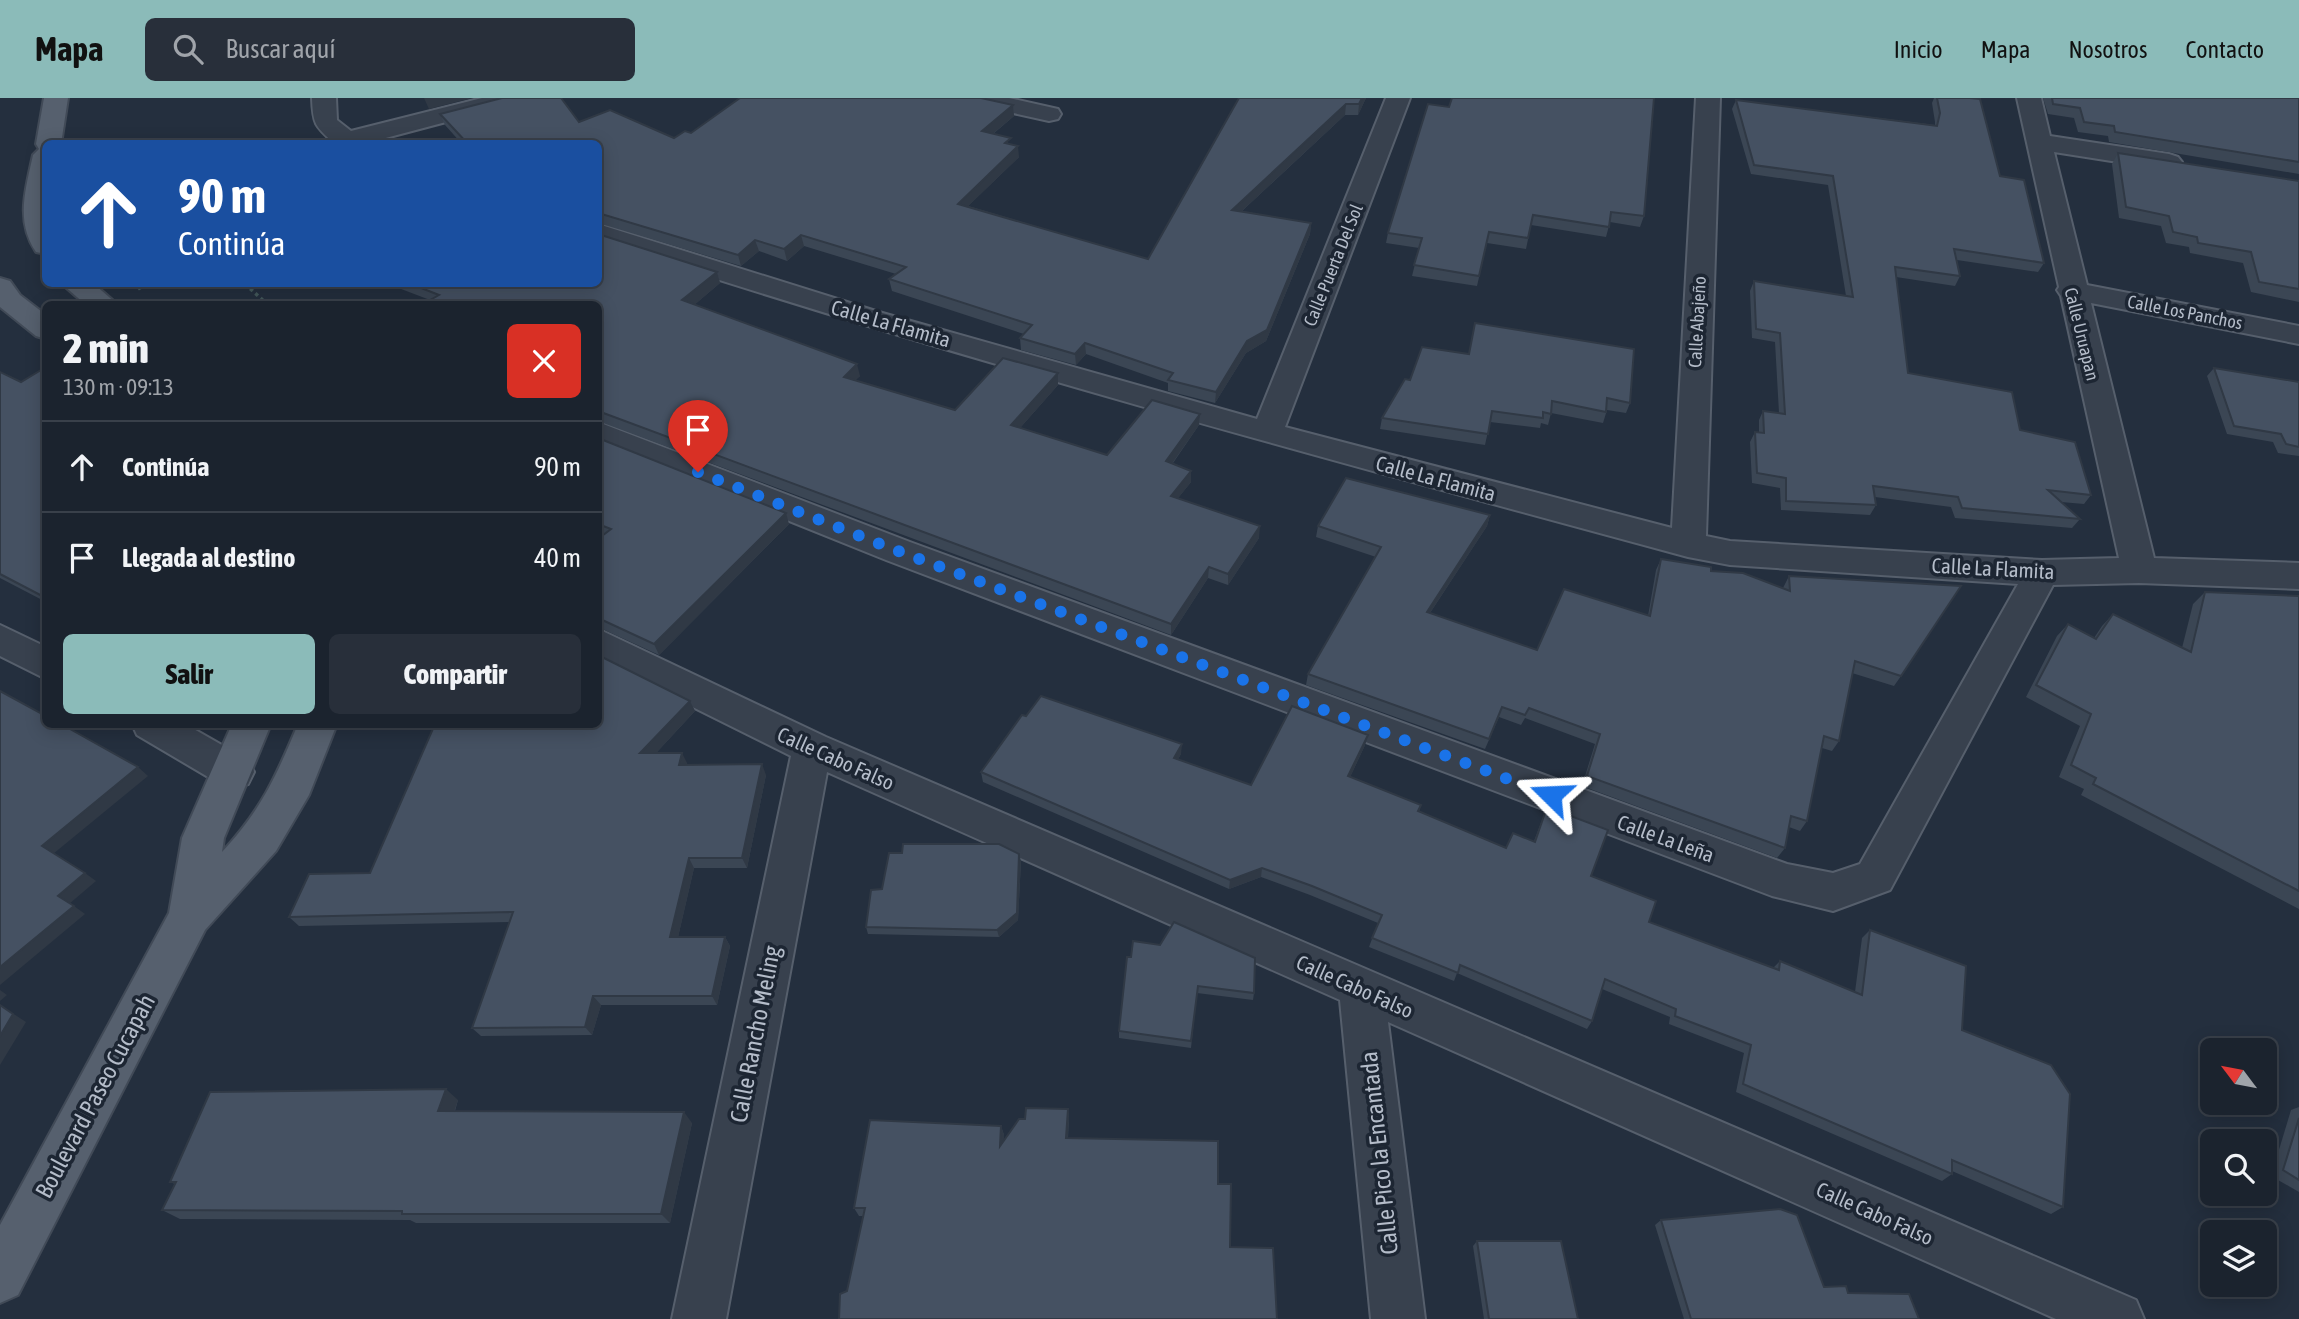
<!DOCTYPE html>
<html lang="es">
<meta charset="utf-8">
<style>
:root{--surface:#1b232e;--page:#282f3a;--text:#f1f3f6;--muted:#a0a4aa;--line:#39404a;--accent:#8bbbb9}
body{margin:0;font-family:"Asap Condensed",sans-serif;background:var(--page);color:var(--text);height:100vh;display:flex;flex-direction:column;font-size:26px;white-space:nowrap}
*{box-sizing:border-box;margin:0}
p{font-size:23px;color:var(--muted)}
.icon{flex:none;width:38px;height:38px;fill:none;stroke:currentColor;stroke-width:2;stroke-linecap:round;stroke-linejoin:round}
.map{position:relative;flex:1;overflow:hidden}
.drawer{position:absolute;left:42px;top:203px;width:560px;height:427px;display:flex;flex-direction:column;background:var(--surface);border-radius:10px;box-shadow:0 4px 18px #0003,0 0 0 2px var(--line)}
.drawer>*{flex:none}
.top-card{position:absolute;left:42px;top:42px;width:560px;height:147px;border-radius:10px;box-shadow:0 4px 18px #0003,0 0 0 2px var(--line);background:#1a4fa0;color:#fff;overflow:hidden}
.needle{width:46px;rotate:302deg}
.tools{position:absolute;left:2200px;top:940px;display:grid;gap:14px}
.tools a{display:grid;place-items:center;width:77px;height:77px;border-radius:10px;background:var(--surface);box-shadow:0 4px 18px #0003,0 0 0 2px var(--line);font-size:35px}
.pin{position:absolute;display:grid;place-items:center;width:60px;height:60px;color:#fff;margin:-72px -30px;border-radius:50% 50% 50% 0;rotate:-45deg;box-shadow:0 0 7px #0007}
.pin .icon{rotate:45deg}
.me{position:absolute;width:77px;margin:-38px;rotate:291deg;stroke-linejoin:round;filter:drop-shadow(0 0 5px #0008)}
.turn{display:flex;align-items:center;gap:24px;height:147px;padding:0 21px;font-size:32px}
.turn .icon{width:91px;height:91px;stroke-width:2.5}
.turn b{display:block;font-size:49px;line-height:60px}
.round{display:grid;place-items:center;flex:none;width:74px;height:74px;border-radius:10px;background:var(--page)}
.headline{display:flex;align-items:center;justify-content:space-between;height:119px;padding:0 21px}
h1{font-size:42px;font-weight:800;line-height:52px}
.primary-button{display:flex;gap:14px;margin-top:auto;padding:14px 21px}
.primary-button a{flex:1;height:80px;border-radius:10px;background:var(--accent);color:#111;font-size:28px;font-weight:800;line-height:80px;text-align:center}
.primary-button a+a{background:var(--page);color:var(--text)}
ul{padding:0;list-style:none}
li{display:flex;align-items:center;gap:21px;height:91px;padding:0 21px;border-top:2px solid var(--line)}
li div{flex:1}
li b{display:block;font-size:26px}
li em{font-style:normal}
header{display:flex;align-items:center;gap:42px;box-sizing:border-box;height:98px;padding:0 35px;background:var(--accent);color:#111}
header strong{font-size:33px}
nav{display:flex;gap:38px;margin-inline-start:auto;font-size:24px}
.search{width:490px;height:63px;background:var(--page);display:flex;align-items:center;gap:18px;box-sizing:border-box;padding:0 24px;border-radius:10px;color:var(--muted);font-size:26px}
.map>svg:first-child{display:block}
</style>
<header>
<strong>Mapa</strong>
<div class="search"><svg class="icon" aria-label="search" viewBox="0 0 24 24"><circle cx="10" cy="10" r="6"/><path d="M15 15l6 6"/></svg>Buscar aquí</div>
<nav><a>Inicio</a><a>Mapa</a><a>Nosotros</a><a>Contacto</a></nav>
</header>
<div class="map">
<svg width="2299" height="1221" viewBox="0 0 2299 1221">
<rect width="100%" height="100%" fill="#242f3e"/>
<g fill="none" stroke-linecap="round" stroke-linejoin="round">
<defs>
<g id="minor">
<path d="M312 0H336L337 22 351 33 482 0H522L518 5 363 46H335C315 28 313 27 312 0Z"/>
<polygon points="964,0 1009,0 1058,11 1061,16 1058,21 1049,23 968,5"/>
<path d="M1386 0H1410L1285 329 1672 430 1696 0H1720L1706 438 1730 443 2042 462 2119 460 2061 198 2057 192 2059 189 2017 0H2041L2050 38 2169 56 2178 59 2182 64 2178 69 2169 72 2054 54 2087 187 2299 228V246L2091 205 2154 460 2299 465V491L2139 485 2053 487 1890 792 1833 813 1772 798 886 462 598 346V324L910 444 1787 766 1833 775 1860 766 2018 486 1730 467 1688 459C1322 360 959 261 598 143V126L879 214 1257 321Z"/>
<polygon points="0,527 46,549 46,581 0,558"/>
<polygon points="598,531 826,639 2136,1202 2144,1221 2056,1221 1388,924 1425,1221 1371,1221 1340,902 827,674 726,1221 672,1221 791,658 598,562"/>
<polygon points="132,626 185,626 248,662 254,674 248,686 234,690 220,686 137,637"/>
</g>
<g id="primary">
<path d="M44 0H68L61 46H46V156L36 154C15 123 26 90 33 57L39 51 36 46Z"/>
<polygon points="0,180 10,183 20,197 46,217 46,241 36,238 0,209"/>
<polygon points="62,186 94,186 117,206 85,206"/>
<path d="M232 626H271L224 740 222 754C261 712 276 679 298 626H337L309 697 276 753 205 832 18 1197 0 1205V1127L169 815 182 740Z"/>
</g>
</defs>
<use href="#minor" stroke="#565f6c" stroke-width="4"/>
<use href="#primary" stroke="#414a57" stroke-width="4"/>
<g stroke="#44595c" stroke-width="3.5" stroke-dasharray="3.5 3.5" stroke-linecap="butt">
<polyline points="245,186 267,206"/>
<polyline points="138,191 147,186"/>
</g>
<use href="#minor" fill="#38414e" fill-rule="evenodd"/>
<use href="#primary" fill="#56606e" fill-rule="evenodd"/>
</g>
<g fill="#3b4654">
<polygon points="1239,0 1366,0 1358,17 1345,17 1242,113 1311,125 1310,136 1266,243 1246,255 1215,305 1168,293 1168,285 1086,256 1076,267 1021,252 1020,240 1024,236 892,193 889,181 896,176 804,148 787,163 759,153 741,168 598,125 598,46 462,46 445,27 440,16 579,24 674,40 691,35 1013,7 1014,18 993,36 1012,47 1019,59 968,108 1148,161"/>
<polygon points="1934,0 1970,0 2000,78 2044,165 2038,174 1957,162 1960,178 1955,188 1896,179 1908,275 2020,332 2091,397 2084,406 2061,404 2080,421 2072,430 1955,420 1951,409 1875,399 1876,407 1870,417 1781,412 1780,390 1752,385 1750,344 1755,334 1759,335 1759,322 1763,313 1779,315 1775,244 1752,240 1750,193 1754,183 1846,198 1828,87 1751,76 1732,11 1736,2 1935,27 1935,24 1932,5"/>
<polygon points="2043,0 2299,0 2299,76 2109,44 2108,38 2078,34 2074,20 2048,16"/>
<polygon points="1428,6 1644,118 1640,129 1610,124 1606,139 1531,127 1526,151 1487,145 1477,188 1412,178 1419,150 1386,145 1388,135"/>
<polygon points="2118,55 2299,83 2299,204 2251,194 2243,165 2190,155 2189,149 2166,145 2161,128 2119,120 2112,66"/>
<polygon points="717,174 720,185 694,207 860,278 855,282 955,312 1058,287 1020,330 1107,357 1200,316 1199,327 1173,365 1191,373 1191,384 1178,400 1259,440 1228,487 1208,480 1171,537 598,323 598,206 430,202 388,186 598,186"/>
<polygon points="1422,249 1630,305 1626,315 1607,312 1603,325 1551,315 1548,327 1541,325 1540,330 1490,324 1485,347 1380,331 1382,320 1410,282"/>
<polygon points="2214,270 2299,284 2299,358 2278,355 2273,344 2227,336 2207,278"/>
<polygon points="0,274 21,284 46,274 46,504 0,480"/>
<polygon points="598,340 789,426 659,557 598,529 598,441 604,437 598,435"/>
<polygon points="1490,417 1487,428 1430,515 1537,552 1648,518 1656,472 1661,461 1783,490 1789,478 1901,578 1894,588 1852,575 1839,643 1832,653 1822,650 1807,723 1800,733 1789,729 1785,750 1777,760 1582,688 1595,646 1525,620 1521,627 1499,619 1485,651 1306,587 1308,576 1376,459 1316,439 1318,428"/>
<polygon points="2205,494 2299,498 2299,811 2081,697 2084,691 2059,679 2080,628 2026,599 2057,538 2068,526 2094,540 2102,528 2113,516 2182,550 2193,506"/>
<polygon points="690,603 695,613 656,655 687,665 687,667 766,677 747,770 694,770 678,839 725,839 730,848 717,907 601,907 592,937 481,938 472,930 510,824 299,828 289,819"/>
<polygon points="1368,637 1365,647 1350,679 1421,707 1419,714 1506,750 1534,743 1547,709 1591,778 1649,824 1773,870 1780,863 1855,894 1862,840 1870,832 1962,932 2063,1109 2051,1116 1952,1073 1952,1076 1942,1083 1736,994 1744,955 1669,926 1670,919 1602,891 1592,923 1587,931 1457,875 1454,883 1369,849 1378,825 1310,797 1261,779 1229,791 983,684 981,674 1181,656 1178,661 1251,687"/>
<polygon points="1021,763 1018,822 999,839 868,836 866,829 882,791"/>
<polygon points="1127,859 1254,895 1253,902 1197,895 1191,950 1119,940 1119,933"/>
<polygon points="458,1002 455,1013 692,1025 670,1125 416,1125 410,1122 180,1121 162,1112 175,1086 170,1084"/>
<polygon points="2299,1009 2299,1094 2271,1078 2291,1012"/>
<polygon points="1068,1011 1069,1020 1068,1040 847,1193 864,1118 859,1118 854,1110 1001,1028 1004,1037 1003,1043 1025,1021"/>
<polygon points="1661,1122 1824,1189 1848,1195 1919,1221 1684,1221 1655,1127"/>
<polygon points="1477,1143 1578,1221 1484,1221 1473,1148"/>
</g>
<g fill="#303945">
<polygon points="424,0 472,0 429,11"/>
<polygon points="1362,0 1366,0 1358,17 1359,6"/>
<polygon points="1346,6 1345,17 1231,123 1232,112"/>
<polygon points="1013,7 1014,18 983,44 982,33"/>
<polygon points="1018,48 1019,59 959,117 958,106"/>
<polygon points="1311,125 1310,136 1266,243 1246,255 1215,305 1216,294"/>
<polygon points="801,137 804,148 787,163 784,151"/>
<polygon points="755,142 759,153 741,168 738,157"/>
<polygon points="717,174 720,185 686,214 682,202"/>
<polygon points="1085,245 1086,256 1076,267 1075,256"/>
<polygon points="857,266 860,278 847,291 844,279"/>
<polygon points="1058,275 1058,287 1012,339 1011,327"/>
<polygon points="1200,316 1199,327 1166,374 1166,363"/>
<polygon points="1191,373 1191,384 1171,409 1171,398"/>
<polygon points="786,415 789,426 659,557 654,546"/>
<polygon points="1490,417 1487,428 1424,524 1427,514"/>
<polygon points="1260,428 1259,440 1228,487 1228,476"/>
<polygon points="1209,469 1208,480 1171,537 1171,526"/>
<polygon points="690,603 695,613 646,666 640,655"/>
<polygon points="1368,637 1365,647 1346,688 1348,678"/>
<polygon points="1182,646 1181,656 1174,669 1174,660"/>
<polygon points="682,655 687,665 684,678 679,667"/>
<polygon points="762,666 766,677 747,770 742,760"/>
<polygon points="138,669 148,678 53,756 42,748"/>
<polygon points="1019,756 1021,763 1018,822 999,839 997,832"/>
<polygon points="689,760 694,770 676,848 670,839"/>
<polygon points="1262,770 1261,779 1229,791 1230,782"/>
<polygon points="85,775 96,783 69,806 58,798"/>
<polygon points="74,808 85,816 0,887 0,869"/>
<polygon points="725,839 730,848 717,907 712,898"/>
<polygon points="0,892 7,897 0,903"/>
<polygon points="593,898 601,907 592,937 585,929"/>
<polygon points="0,907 26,924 0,967"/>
<polygon points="446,991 458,1002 451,1023 438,1013"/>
<polygon points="1068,1011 1069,1020 1067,1049 1066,1040"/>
<polygon points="684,1014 692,1025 670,1125 661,1116"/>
<polygon points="1001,1028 1004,1037 1003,1057 1000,1048"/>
</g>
<g fill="#455162" stroke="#303945" stroke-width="2">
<polygon points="502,0 561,0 579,24 610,12 674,40 685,33 691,35 740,0 981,0 1013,7 982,33 1011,40 1005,45 1018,48 958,106 1148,161 1239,0 1362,0 1359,6 1346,6 1232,112 1311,125 1267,232 1247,243 1216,294 1168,282 1173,275 1085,245 1075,256 1020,240 1032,227 889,181 906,169 801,137 784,151 755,142 738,157 598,115 598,46 468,46 440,16"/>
<polygon points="1452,0 1654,0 1644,118 1611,114 1609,129 1533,117 1528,140 1489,134 1479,178 1414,167 1422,140 1388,135 1428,6 1449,9"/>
<polygon points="1937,0 1970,0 1980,1 2000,78 2024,82 2044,165 1954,151 1960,178 1895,169 1908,275 2012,294 2020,332 2075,344 2091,397 2048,392 2080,421 1962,410 1958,399 1873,388 1876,407 1786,403 1786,380 1757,375 1755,334 1764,335 1763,313 1785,316 1780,235 1756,231 1754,183 1853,199 1833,78 1754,67 1736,2 1937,28 1940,15"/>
<polygon points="2052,0 2299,0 2299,64 2115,34 2114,28 2084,24 2080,10 2053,6"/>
<polygon points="2118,55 2299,83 2299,191 2259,184 2251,154 2198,145 2197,139 2173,134 2169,118 2126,109"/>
<polygon points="598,136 717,174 682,202 857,266 844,279 955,312 1003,260 1058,275 1011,327 1107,357 1152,302 1200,316 1166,363 1191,373 1171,398 1260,428 1228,476 1209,469 1171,526 598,313 598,206 423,206 439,197 411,186 598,186"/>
<polygon points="1475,225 1634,251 1630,305 1607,300 1606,314 1552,303 1551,316 1543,314 1543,320 1492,313 1488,336 1382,320 1405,281 1410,282 1422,249 1469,256"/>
<polygon points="2214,270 2299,284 2299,349 2286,346 2281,336 2234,328"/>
<polygon points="41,272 46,274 46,500 0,476 0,274 21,284"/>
<polygon points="598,340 786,415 654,546 598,520 598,441 611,431 598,426"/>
<polygon points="1346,380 1490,417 1427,514 1537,552 1564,491 1650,518 1661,461 1711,469 1711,473 1743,475 1790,493 1789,478 1961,488 1901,578 1855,563 1839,643 1824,638 1807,723 1791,718 1785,750 1587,678 1600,636 1529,610 1525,617 1502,609 1489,641 1308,576 1381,449 1318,428"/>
<polygon points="2205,494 2299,498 2299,793 2093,686 2096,680 2071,667 2091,616 2036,587 2068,526 2096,541 2113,516 2191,554"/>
<polygon points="598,557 690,603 640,655 682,655 679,667 762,666 742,760 689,760 670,839 725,839 712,898 593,898 585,929 472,930 513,814 289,819 309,776 370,775 435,626 598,626"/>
<polygon points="0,593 46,618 46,626 61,626 138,669 42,748 85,775 58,798 74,808 0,869"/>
<polygon points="1041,598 1182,646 1174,660 1251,687 1292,608 1368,637 1348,678 1421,707 1418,713 1506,750 1513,735 1535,744 1547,709 1608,732 1591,778 1656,803 1649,824 1779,872 1780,863 1862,897 1870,832 1966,868 1962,932 2051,967 2070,996 2063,1109 1952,1062 1952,1076 1743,986 1751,947 1675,918 1676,911 1605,881 1592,923 1460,867 1458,875 1372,840 1382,817 1312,788 1262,770 1230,782 981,674 1022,617 1026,618"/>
<polygon points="903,746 999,746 1019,756 1017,815 997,832 866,829 871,792 882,791 889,755 902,755"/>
<polygon points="1174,824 1255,860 1254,895 1198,888 1191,943 1119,933 1127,859 1131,859 1133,843 1160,847"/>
<polygon points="0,907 13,916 0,938"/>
<polygon points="446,991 438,1013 684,1014 661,1116 402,1116 402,1113 162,1112 176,1084 170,1084 210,994"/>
<polygon points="1026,1010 1068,1011 1066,1040 1218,1043 1218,1086 1231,1086 1230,1149 1273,1150 1277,1221 839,1221 840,1196 847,1193 865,1110 854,1110 870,1022 1001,1028 1000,1048 1019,1021 1025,1021"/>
<polygon points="2299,1020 2299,1082 2283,1072"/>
<polygon points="1780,1111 1797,1117 1824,1189 1846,1188 1848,1195 1909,1196 1919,1221 1691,1221 1661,1122"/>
<polygon points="1477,1143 1561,1143 1578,1221 1489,1221"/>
</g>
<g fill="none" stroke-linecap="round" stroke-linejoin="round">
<polyline stroke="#1a73e8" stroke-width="12" stroke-dasharray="0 21.6" points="698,374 898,453 1551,697"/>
</g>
<g text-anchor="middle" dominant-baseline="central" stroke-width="7" stroke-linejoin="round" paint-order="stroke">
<g font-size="18" fill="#b4bcc9" stroke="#1d2633">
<text transform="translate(1333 167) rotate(-68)">Calle Puerta Del Sol</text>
<text transform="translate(2185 214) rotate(11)">Calle Los Panchos</text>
<text transform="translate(1697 224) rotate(-87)">Calle Abajeño</text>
<text transform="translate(2082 236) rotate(76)">Calle Uruapan</text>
</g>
<g font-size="21" fill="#b4bcc9" stroke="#1d2633">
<text transform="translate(891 225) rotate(16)">Calle La Flamita</text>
<text transform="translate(1436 380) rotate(15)">Calle La Flamita</text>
<text transform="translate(1993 470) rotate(3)">Calle La Flamita</text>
<text transform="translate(836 660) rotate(24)">Calle Cabo Falso</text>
<text transform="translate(1666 740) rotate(20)">Calle La Leña</text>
<text transform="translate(1355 888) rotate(24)">Calle Cabo Falso</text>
<text transform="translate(1875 1115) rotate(24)">Calle Cabo Falso</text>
</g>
<g font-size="24" fill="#b4bcc9" stroke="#1d2633">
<text transform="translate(755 936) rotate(-79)">Calle Rancho Meling</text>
<text transform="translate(95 998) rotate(-62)">Boulevard Paseo Cucapah</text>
<text transform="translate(1379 1055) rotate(-96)">Calle Pico la Encantada</text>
</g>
</g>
</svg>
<div class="tools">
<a><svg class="needle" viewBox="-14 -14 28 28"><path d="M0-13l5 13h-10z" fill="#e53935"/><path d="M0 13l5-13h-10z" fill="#a0a4aa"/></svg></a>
<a><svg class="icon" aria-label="search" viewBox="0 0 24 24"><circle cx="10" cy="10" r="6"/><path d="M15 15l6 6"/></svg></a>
<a><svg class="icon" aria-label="layers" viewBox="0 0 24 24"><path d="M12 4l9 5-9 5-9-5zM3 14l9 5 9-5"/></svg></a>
</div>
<div class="pin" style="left:698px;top:374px;background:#d93025"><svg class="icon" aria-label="arrive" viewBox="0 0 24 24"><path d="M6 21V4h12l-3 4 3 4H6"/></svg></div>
<svg class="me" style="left:1551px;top:697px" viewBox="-20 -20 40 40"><path d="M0-17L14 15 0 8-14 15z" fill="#1a73e8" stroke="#fff" stroke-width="4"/></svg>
<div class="top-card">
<div class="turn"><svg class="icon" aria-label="ahead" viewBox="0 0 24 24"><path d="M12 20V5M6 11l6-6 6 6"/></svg><div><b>90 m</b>Continúa</div></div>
</div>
<section class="drawer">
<div class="headline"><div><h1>2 min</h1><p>130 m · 09:13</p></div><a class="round" style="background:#d93025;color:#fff"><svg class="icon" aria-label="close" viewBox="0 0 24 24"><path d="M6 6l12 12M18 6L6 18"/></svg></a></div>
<ul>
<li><svg class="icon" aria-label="ahead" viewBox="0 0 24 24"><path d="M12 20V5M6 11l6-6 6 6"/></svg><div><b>Continúa</b></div><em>90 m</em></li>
<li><svg class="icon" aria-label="arrive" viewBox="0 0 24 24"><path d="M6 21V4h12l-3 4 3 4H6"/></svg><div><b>Llegada al destino</b></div><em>40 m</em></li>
</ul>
<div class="primary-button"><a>Salir</a><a>Compartir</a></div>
</section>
</div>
